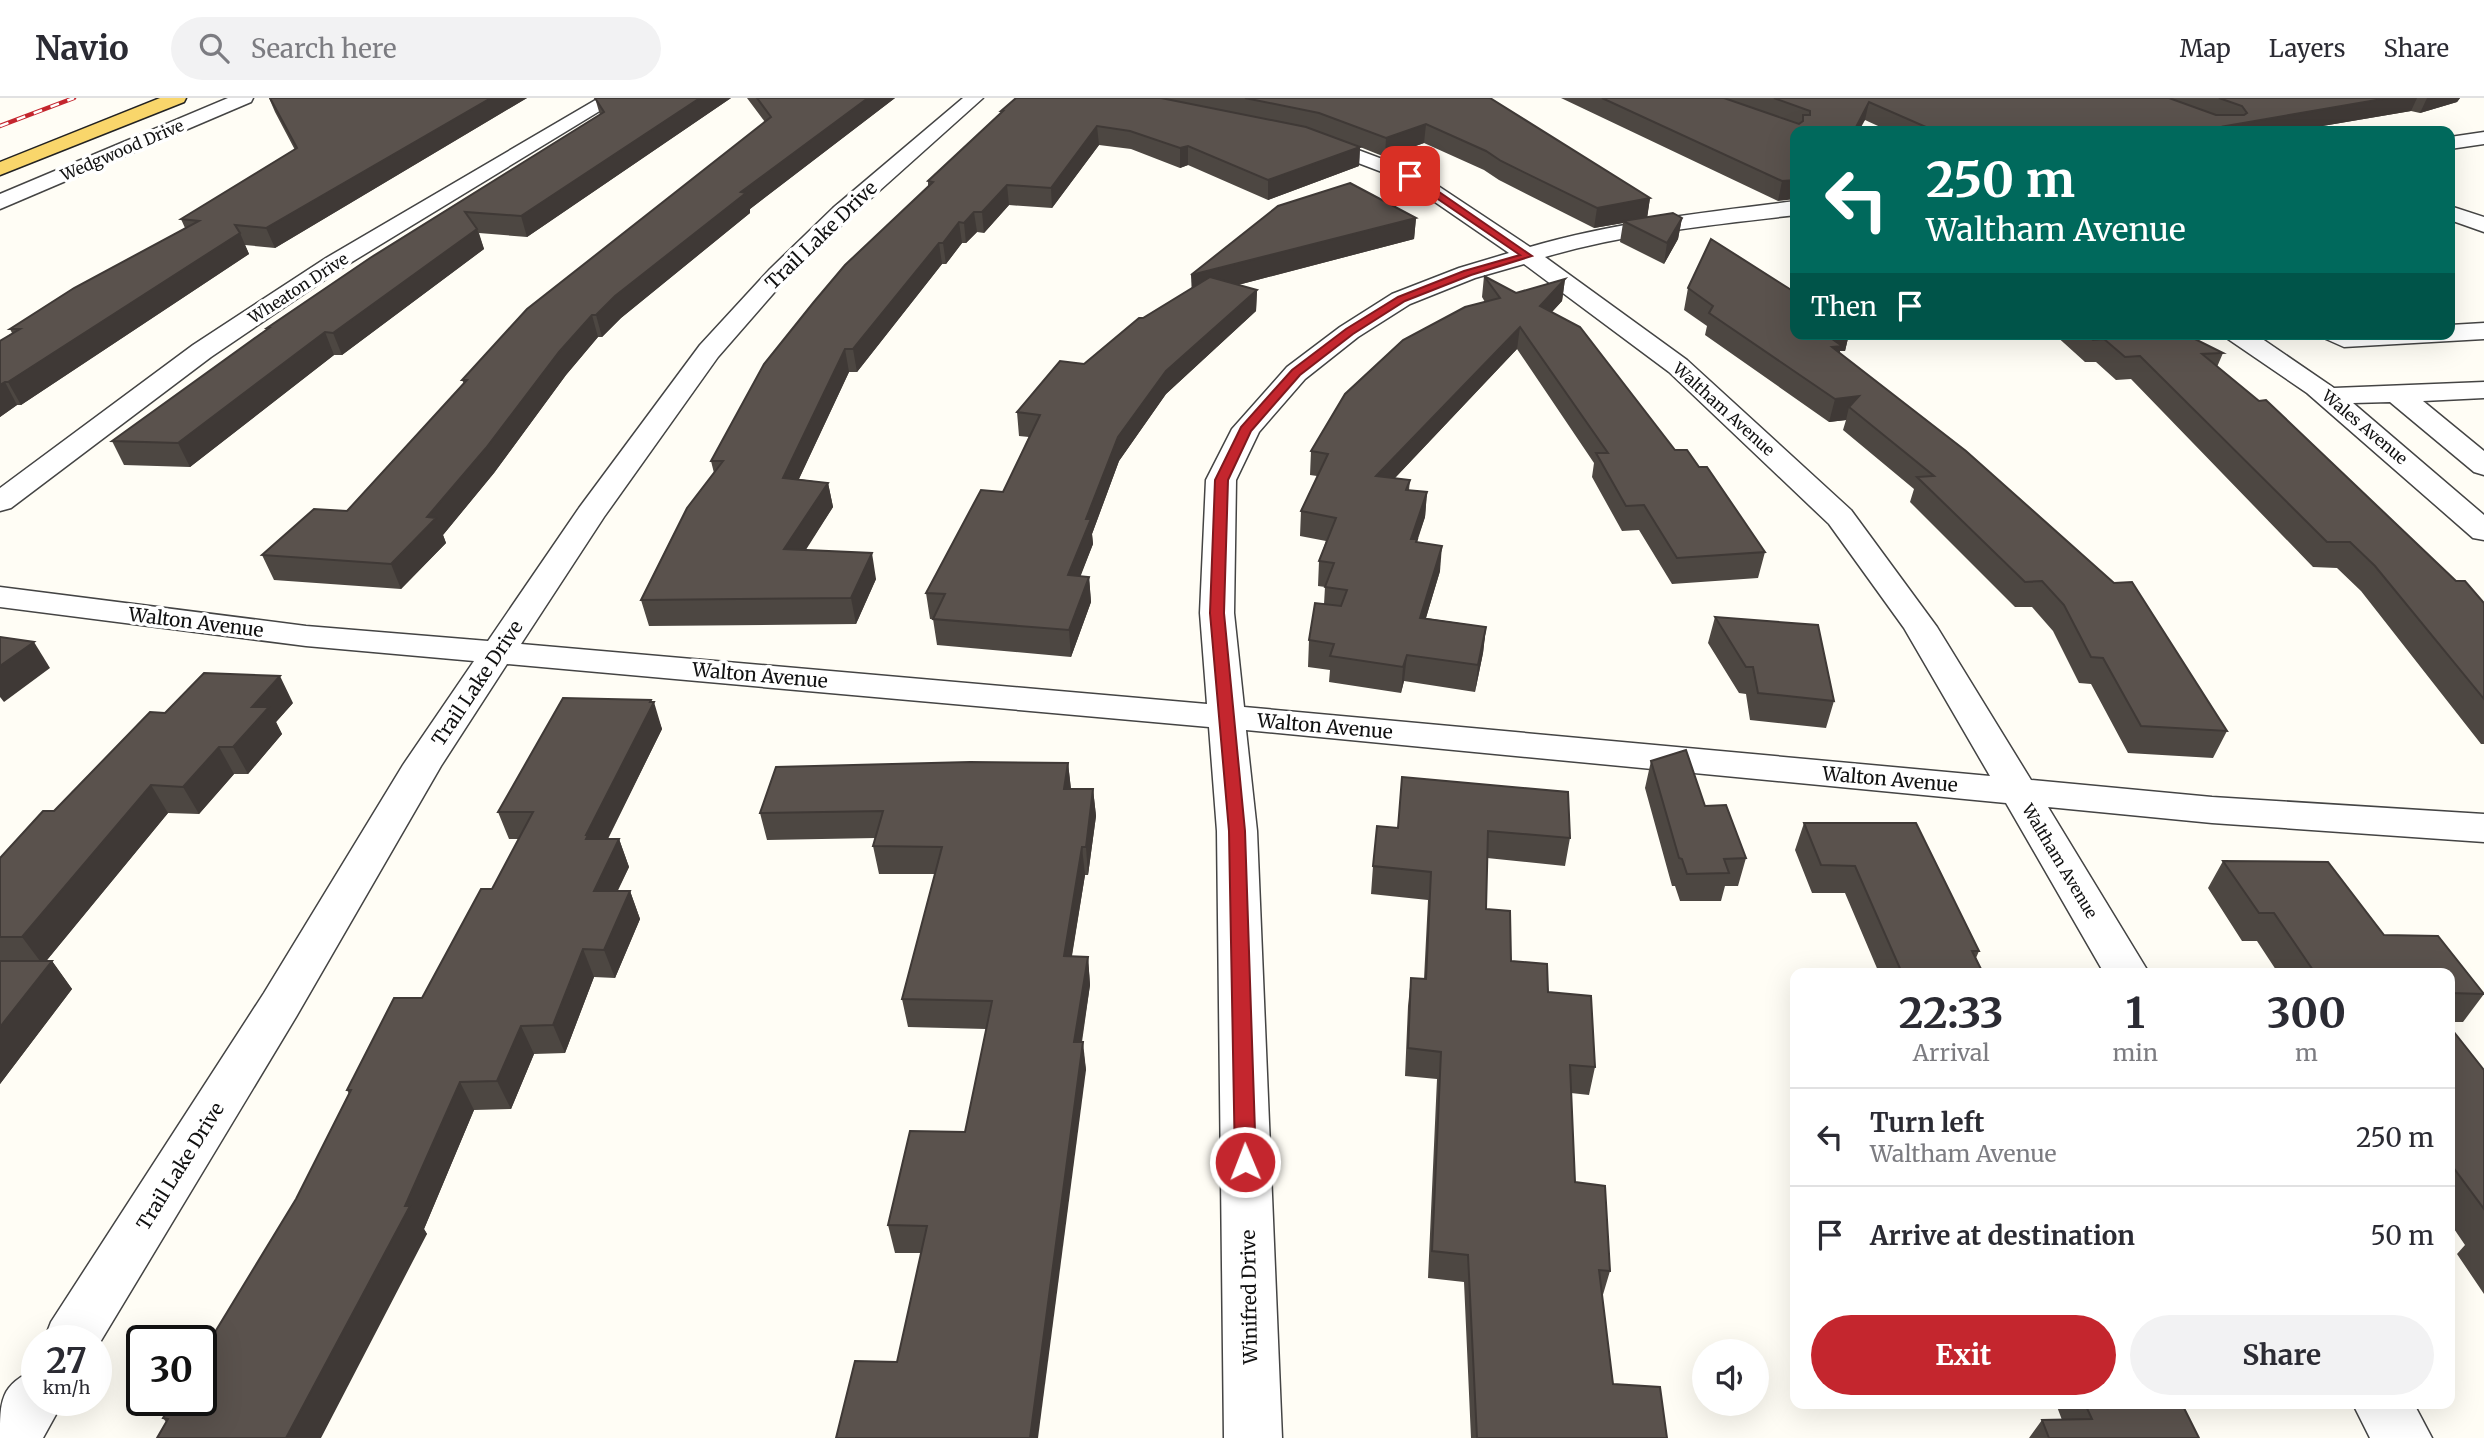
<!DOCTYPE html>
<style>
:root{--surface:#fff;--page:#f2f2f3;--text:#2b2b33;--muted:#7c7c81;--line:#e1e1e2;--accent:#c4262e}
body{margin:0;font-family:Merriweather,serif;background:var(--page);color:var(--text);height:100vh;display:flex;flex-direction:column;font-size:26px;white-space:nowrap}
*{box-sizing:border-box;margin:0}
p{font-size:23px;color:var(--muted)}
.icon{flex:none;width:38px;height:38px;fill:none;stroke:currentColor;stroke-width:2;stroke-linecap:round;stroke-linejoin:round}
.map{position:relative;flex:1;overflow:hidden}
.side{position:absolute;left:1790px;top:870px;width:665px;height:441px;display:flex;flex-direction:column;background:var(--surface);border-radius:14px;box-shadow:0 7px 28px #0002}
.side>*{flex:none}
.banner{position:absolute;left:1790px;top:28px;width:665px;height:214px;border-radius:14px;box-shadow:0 7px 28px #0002;background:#00695c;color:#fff;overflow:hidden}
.controls{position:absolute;left:1692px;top:1241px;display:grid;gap:14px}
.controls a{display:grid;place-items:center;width:77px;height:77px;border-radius:50%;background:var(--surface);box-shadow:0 7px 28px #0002;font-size:35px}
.speed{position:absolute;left:21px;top:1227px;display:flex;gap:14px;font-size:35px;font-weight:700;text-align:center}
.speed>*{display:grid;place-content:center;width:91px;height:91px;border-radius:50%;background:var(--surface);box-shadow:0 7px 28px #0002;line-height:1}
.speed small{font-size:18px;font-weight:400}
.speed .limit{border:4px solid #111;border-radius:10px;background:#fff;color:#111}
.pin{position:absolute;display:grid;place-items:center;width:60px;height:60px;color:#fff;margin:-30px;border-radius:14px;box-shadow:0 4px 10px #0006}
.me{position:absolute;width:77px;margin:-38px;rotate:359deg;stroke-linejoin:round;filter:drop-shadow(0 0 5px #0008)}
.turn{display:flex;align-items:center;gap:24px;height:147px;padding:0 21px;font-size:32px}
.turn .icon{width:91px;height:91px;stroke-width:2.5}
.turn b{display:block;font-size:49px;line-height:60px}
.then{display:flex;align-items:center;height:66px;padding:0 21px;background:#0003;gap:14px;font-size:26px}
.eta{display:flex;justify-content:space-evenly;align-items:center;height:119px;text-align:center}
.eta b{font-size:42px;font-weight:700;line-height:49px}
.action{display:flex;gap:14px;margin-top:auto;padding:14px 21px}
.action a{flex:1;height:80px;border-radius:42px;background:var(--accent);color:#fff;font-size:28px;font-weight:700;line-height:80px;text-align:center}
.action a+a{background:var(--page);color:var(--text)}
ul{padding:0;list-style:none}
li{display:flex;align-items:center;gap:21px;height:98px;padding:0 21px;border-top:2px solid var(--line)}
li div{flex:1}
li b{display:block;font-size:26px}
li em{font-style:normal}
header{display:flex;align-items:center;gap:42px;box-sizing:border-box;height:98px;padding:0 35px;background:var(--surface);border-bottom:2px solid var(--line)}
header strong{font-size:33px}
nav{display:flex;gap:38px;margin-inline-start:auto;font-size:24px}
.search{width:490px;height:63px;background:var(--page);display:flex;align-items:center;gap:18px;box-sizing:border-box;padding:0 24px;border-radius:38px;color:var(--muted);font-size:26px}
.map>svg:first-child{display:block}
</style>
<header>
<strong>Navio</strong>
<div class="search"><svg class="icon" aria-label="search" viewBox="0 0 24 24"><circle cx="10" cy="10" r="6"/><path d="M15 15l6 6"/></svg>Search here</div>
<nav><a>Map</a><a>Layers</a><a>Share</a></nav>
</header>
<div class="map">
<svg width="2484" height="1340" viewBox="0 0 2484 1340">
<rect width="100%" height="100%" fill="#fffdf5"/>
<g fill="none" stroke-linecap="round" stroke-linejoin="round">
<defs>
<g id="minor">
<polygon points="228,0 253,0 251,4 0,111 0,96"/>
<polygon points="599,0 621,0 342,170 211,259 11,410 0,413 0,390 193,247 326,160"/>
<path d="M963 0H983L849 120 786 181 718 259 604 419 521 546 1207 606 1200 515 1206 382 1232 331 1287 269 1340 229 1392 196 1459 170 1509 155 1403 82 1303 44 1300 40 1303 36 1310 34 1417 74 1530 149C1616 124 1707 114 1796 103V117C1712 127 1626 135 1545 159L1687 262 1851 412 1937 529 2031 682 2212 699 2484 716V744L2212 725 2048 709 2149 875H2104L2006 705 1246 632 1257 733 1282 1340H1224L1217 733 1209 629 507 566 441 668 296 919 96 1251V1242H44L51 1224 264 895 403 667 474 563 306 548 0 509V489L306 528 488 543 579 410 700 247 770 171 833 110ZM1524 166 1669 274 1829 426 1904 530 1990 678 1244 609 1234 515 1236 382 1259 334 1305 281 1358 239 1410 206 1475 180Z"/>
<polygon points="2484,34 2484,46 2450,51 2450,39"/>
<polygon points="2450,108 2484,119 2484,134 2450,122"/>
<polygon points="2484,225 2484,241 2344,249 2326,241 2322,236 2450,236 2450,227"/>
<polygon points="2224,236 2255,236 2334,290 2484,284 2484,300 2423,303 2484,353 2484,377 2474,374 2390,304 2353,305 2484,417 2484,442 2473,440 2307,295 2228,241"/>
<path d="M37 1271V1302H64L43 1340H0C0 1303 0 1286 37 1271Z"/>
<polygon points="2353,1306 2414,1306 2432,1340 2370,1340"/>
</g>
<polygon id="major" points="160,0 186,0 184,4 0,77 0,64"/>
</defs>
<use href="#minor" stroke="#444" stroke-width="3"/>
<use href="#major" stroke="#222" stroke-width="3"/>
<use href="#minor" fill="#fff" fill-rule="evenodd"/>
<use href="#major" fill="#f9d66b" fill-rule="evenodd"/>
<defs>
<polyline id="rail" points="0,28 74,0"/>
</defs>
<use href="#rail" stroke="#c4262e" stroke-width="4.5"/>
<use href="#rail" stroke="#fff" stroke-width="2.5" stroke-dasharray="9" stroke-linecap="butt"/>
</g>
<g fill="#4d4742">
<polygon points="269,0 527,0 275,150 245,147 249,156 21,307 17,307 0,319 0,243 12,235 10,231 185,130 181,121 295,52 275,14"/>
<polygon points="595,0 731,0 527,139 479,135 484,151 342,257 334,257 190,369 124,367 112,343 267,232 267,230 600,17"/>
<polygon points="747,0 895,0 750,111 750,115 621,220 602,239 598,239 566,277 494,375 443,437 446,445 401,491 274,482 262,457 347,413 464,286 462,282 765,24"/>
<polygon points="1016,0 1490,0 1650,100 1647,119 1682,120 1678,141 1664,166 1620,144 1623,125 1594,130 1499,82 1484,72 1424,45 1385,59 1360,49 1359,68 1268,102 1188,67 1180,70 1131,51 1099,47 1052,110 1009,107 984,135 977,134 966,145 962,145 946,166 942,166 857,274 849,274 799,381 828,385 833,409 805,452 876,481 856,526 649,528 641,502 714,375 711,363 928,89 928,83 1001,15 1001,13"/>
<polygon points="1561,0 2460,0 2457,4 2420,15 2411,13 2293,33 1889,33 1865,22 1778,103"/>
<polygon points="1416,120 1414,141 1238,187 1257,192 1256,213 1166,296 1119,363 1092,436 1093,446 1080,478 1089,479 1091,504 1071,559 937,547 933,521 930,521 926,495 1003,394 1029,339 1019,338 1017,314 1084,266 1143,220"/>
<polygon points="1484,178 1516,195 1565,181 1562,203 1552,214 1675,352 1699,369 1765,454 1758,480 1672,486 1639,432 1622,433 1592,379 1594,365 1517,251 1395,380 1410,382 1409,392 1427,394 1425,419 1417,444 1440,473 1426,520 1486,529 1483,555 1475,594 1404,583 1401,595 1329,584 1330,572 1308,569 1309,542 1324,506 1325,489 1318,488 1319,463 1326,443 1300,438 1301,413 1317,378 1310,377 1311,353 1485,204 1482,199"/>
<polygon points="1688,190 1796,236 1849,236 1845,253 1840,253 1840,255 2227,633 2213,660 2128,655 2091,586 2079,585 2053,533 2032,509 2015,509 1910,404 1914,391 1843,332 1846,322 1829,324 1705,237 1707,228 1684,212"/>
<polygon points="2054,236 2185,236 2223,255 2217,269 2456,483 2484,505 2484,646 2481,646 2361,493 2337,470 2313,469 2131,281 2116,282 2096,264 2085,264"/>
<polygon points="1715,519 1834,603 1826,630 1750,622 1746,596 1739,595 1708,545"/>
<polygon points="652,604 662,631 608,741 619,741 629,769 617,793 630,793 640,821 615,880 594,879 565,955 534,956 511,1011 474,1012 424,1131 427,1136 166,1324 163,1320 296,1101 349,996 347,992 422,900 492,791 519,741 509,741 498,714"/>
<polygon points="293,605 276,624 282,636 248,676 234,676 199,716 168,715 46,863 52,863 72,891 0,986 0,760 54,713"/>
<polygon points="1651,663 1705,708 1746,760 1738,788 1725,788 1721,803 1680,803 1675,788 1672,788 1645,690"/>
<polygon points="1068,665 1071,691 1093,691 1096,718 1088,777 1085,777 1072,858 1088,859 1090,887 1082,944 1086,972 897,1264 921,1155 895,1155 888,1127 965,1034 986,931 908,929 902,901 935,776 879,776 873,748 876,740 767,742 760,715"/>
<polygon points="1402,679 1570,740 1565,768 1487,760 1486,811 1511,863 1548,894 1595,969 1589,997 1571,995 1575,1084 1610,1173 1602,1200 1613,1286 1667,1340 1471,1340 1464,1184 1428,1180 1437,981 1405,978 1408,908 1411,880 1424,881 1428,802 1371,796 1373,768 1398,730"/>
<polygon points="1804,725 1979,853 1976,860 1983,875 1879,875 1845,795 1812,795 1795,752"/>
<polygon points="2223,763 2328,764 2384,837 2438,838 2484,896 2463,924 2450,924 2450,875 2278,875 2257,843 2242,843 2208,790"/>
<polygon points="2450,929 2484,972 2484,1196 2457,1156 2465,1147 2450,1125"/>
<polygon points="2056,1306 2182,1306 2199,1340 2029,1340 2042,1322 2062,1322"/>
</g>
<g fill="#3f3936">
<polygon points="491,0 527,0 275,150 266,130"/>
<polygon points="700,0 731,0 527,139 521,118"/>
<polygon points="868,0 895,0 750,111 750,115 621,220 602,239 596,217 615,198 741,94"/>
<polygon points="2388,0 2417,0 2411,13 2293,33 2223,33 2225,28"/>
<polygon points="2427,0 2460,0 2457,4 2420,15"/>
<polygon points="1869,4 1865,22 1859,33 1854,33"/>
<polygon points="1426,26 1424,45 1385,59 1386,40"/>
<polygon points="1097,28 1099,47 1052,110 1051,90"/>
<polygon points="1188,48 1188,67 1180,70 1180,50"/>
<polygon points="1360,49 1359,68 1268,102 1268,82"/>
<polygon points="1796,82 1796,101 1778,103 1782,83"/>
<polygon points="1007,87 1009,107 984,135 982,114"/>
<polygon points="1650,100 1647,121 1623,123 1623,125 1594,130 1597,110"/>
<polygon points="974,114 977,134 966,145 964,125"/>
<polygon points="1416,120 1414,141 1192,199 1191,177"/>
<polygon points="1682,120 1678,141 1664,166 1667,145"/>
<polygon points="959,124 962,145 946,166 943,145"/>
<polygon points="477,131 484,151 342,257 333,235"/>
<polygon points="240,135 249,156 21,307 8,284"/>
<polygon points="939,145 942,166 857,274 853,251"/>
<polygon points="1565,181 1562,203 1537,230 1540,208"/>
<polygon points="1257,192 1256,213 1166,296 1119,363 1092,436 1093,446 1071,503 1068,477 1086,421 1118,339 1166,273"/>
<polygon points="592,217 598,239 566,277 494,375 443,437 446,445 401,491 391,466 559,254"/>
<polygon points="1520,229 1517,251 1374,402 1376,378"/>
<polygon points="325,234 334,257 190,369 178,345"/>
<polygon points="1822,236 1849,236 1845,253 1840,253 1836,270"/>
<polygon points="845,251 849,274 788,404 783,380"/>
<polygon points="5,284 17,307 0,319 0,287"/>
<polygon points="1859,298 1849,309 1846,322 1829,324 1835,301"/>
<polygon points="828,385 833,409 790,477 784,451"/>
<polygon points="1427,394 1425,419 1416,445 1411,441"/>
<polygon points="1442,448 1440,473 1418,546 1420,520"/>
<polygon points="872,455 876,481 856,526 851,500"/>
<polygon points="1089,479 1091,504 1071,559 1069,532"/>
<polygon points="1486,529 1483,555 1475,594 1478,567"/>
<polygon points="34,544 50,570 4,604 0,599 0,568"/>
<polygon points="1407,557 1404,583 1401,595 1403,569"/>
<polygon points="280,578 293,605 276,624 282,636 248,676 233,649 252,609"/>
<polygon points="651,602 653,607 654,604 662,631 597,762 586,741 586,737"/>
<polygon points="219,649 234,676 199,716 183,689"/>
<polygon points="1068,665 1071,692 1064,691"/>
<polygon points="151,687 168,715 43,867 22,839"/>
<polygon points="1093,691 1096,718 1088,777 1086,749"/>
<polygon points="619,741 629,769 605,820 594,793"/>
<polygon points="1082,749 1085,777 1067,886 1064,858"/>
<polygon points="630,793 640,821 615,880 604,852"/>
<polygon points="583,851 594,879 565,955 553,927"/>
<polygon points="1088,859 1090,887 1077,972 1074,944"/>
<polygon points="52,863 72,891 0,986 0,929"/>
<polygon points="521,928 534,956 511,1011 497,983"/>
<polygon points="1083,944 1086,972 1038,1340 1030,1340"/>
<polygon points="460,984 474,1012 424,1131 427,1136 321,1340 286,1340 405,1108"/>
</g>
<g fill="#5a524d" stroke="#3f3936" stroke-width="2">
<polygon points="270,0 491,0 266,130 235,127 240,135 8,284 5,284 0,287 0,243 20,231 10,231 74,190 199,123 181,121 297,50"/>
<polygon points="595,0 700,0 521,118 465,114 477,131 333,235 325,234 178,345 112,343 269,230 267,230 370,160 604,14"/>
<polygon points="757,0 868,0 741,94 746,95 615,198 596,217 592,217 559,254 486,350 427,419 436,420 391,466 262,457 314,411 347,413 467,282 462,282 527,211 771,19"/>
<polygon points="1016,0 1161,0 1306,29 1360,49 1268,82 1188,48 1180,50 1130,33 1097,28 1051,90 1007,87 982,114 974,114 964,125 959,124 943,145 939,145 853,251 845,251 783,380 828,385 784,451 872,455 851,500 641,502 687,410 723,363 711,363 764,266 813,205 845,167 933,84 928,83 1003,13 1001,13"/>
<polygon points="1245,0 1490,0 1650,100 1597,110 1501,63 1486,53 1426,26 1386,40 1319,15"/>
<polygon points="1602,0 1724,0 1799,26 1803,23 1803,17 1810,17 1810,13 1774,0 2169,0 2216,17 2244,17 2247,15 2242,8 2219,0 2388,0 2225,28 2238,33 1935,33 1869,4 1854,33 1796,33 1796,82 1782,83"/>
<polygon points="1350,85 1416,120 1191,177 1278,108"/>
<polygon points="1673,115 1682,120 1667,145 1623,123"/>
<polygon points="1711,141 1796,195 1796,236 1825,236 1842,248 1832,249 1966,353 2114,485 2132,484 2227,633 2141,628 2103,560 2091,559 2064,507 2042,483 2025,484 1917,379 1934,378 1849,309 1859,298 1835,301 1709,215 1713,208 1688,190"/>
<polygon points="1484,178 1516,195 1565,181 1540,208 1580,229 1675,352 1687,352 1699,369 1707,369 1765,454 1677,460 1644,407 1626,408 1596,355 1608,355 1520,229 1376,378 1410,382 1406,392 1427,394 1411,441 1417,441 1416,444 1442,448 1420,520 1486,529 1478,567 1407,557 1403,569 1330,558 1334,546 1309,542 1315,505 1341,508 1347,492 1325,489 1334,465 1319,463 1336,420 1301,413 1328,356 1311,353 1345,296 1403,242 1465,209 1500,200"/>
<polygon points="1210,179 1257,192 1166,273 1118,339 1086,421 1091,421 1068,477 1089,479 1069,532 933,521 945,496 926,495 981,392 1003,394 1040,317 1017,314 1060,263 1084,266 1139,220 1143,220"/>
<polygon points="2087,236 2185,236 2223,255 2202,256 2259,303 2266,302 2456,483 2465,483 2484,505 2484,601 2375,468 2350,444 2327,444 2140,258 2125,259 2104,241 2093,242"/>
<polygon points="1715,519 1818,527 1834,603 1758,595 1753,569 1746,569"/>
<polygon points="0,539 34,544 0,568"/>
<polygon points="204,575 280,578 252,609 269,609 233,649 219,649 183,689 151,687 22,839 0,839 0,760 43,713 54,713 150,614 165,615"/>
<polygon points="563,600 651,602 650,604 654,604 586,737 588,737 586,741 619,741 594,793 630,793 604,852 583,851 553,927 521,928 497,983 460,984 405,1108 410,1108 286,1340 157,1340 168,1321 163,1320 174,1302 201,1302 201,1257 296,1101 351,992 347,992 394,900 422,900 481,791 492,791 533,714 498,714"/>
<polygon points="1686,652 1705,708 1726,707 1746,760 1724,761 1729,775 1687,776 1682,761 1679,760 1651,663"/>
<polygon points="970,664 1068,665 1064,691 1093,691 1086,749 1082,749 1064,858 1088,859 1074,944 1083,944 1030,1340 836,1340 855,1263 897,1264 927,1128 888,1127 910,1033 965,1034 992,903 902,901 942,749 873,748 883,713 760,715 776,669"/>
<polygon points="1402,679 1568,694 1570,740 1488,733 1486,811 1510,813 1511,863 1547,866 1548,894 1591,898 1595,969 1570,967 1575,1084 1605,1088 1610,1173 1599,1172 1613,1286 1660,1289 1667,1340 1477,1340 1468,1157 1432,1153 1441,954 1408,950 1411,880 1426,881 1431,774 1373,768 1377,728 1398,730"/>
<polygon points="1804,725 1916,725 1979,853 1972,853 1983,875 1902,875 1855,768 1821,767"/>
<polygon points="2223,763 2328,764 2384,837 2438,838 2484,896 2450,895 2450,875 2315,875 2274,815 2259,815"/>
<polygon points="0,863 52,863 0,929"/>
<polygon points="2450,929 2484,972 2484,1111 2450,1065"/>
<polygon points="2085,1306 2182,1306 2199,1340 2049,1340 2042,1322 2092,1321"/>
</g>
<polygon fill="#c4262e" stroke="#7f191e" stroke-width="2" points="1407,76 1413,76 1532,158 1471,177 1405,203 1353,236 1300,277 1251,333 1228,382 1224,515 1245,733 1256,1064 1253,1070 1245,1073 1238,1070 1235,1064 1229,733 1210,515 1215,382 1241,329 1292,272 1346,231 1398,199 1464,173 1520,157 1407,80"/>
<g text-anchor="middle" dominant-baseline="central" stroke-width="7" stroke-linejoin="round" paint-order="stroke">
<g font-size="16" fill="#111" stroke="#fff">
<text transform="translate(122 52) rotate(-23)">Wedgwood Drive</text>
<text transform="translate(298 190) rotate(-33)">Wheaton Drive</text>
<text transform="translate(1724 311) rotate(42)">Waltham Avenue</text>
<text transform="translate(2365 329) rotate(40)">Wales Avenue</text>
<text transform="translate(2060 763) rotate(59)">Waltham Avenue</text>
</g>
<g font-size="19" fill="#111" stroke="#fff">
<text transform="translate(821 137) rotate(-44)">Trail Lake Drive</text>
<text transform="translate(196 524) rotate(7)">Walton Avenue</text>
<text transform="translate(760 577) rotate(5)">Walton Avenue</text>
<text transform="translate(477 585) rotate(-56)">Trail Lake Drive</text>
<text transform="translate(1325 628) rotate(5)">Walton Avenue</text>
<text transform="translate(1890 681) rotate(5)">Walton Avenue</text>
<text transform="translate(180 1068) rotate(-58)">Trail Lake Drive</text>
<text transform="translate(1249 1199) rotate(-91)">Winifred Drive</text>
</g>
</g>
</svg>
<div class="controls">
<a><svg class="icon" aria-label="sound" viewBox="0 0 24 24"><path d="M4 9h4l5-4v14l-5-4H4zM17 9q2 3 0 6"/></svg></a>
</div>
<div class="speed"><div>27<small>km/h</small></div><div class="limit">30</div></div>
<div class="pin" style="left:1410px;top:78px;background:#d93025"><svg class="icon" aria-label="arrive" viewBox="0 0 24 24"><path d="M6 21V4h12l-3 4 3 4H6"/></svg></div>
<svg class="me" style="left:1245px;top:1064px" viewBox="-20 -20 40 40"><circle r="17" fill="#c4262e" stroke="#fff" stroke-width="3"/><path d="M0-11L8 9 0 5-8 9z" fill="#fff"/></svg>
<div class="banner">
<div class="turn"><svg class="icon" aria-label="left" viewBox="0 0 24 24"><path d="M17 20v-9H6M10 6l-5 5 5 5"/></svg><div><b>250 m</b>Waltham Avenue</div></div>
<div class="then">Then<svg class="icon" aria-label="arrive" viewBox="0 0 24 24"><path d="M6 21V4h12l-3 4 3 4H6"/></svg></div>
</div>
<section class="side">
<div class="eta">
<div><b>22:33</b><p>Arrival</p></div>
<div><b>1</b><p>min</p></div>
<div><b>300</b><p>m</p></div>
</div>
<ul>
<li><svg class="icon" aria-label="left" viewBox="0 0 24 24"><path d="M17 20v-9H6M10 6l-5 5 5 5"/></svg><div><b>Turn left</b><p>Waltham Avenue</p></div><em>250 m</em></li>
<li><svg class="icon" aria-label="arrive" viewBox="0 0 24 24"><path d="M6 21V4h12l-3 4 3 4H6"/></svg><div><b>Arrive at destination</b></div><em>50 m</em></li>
</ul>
<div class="action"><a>Exit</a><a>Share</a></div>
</section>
</div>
